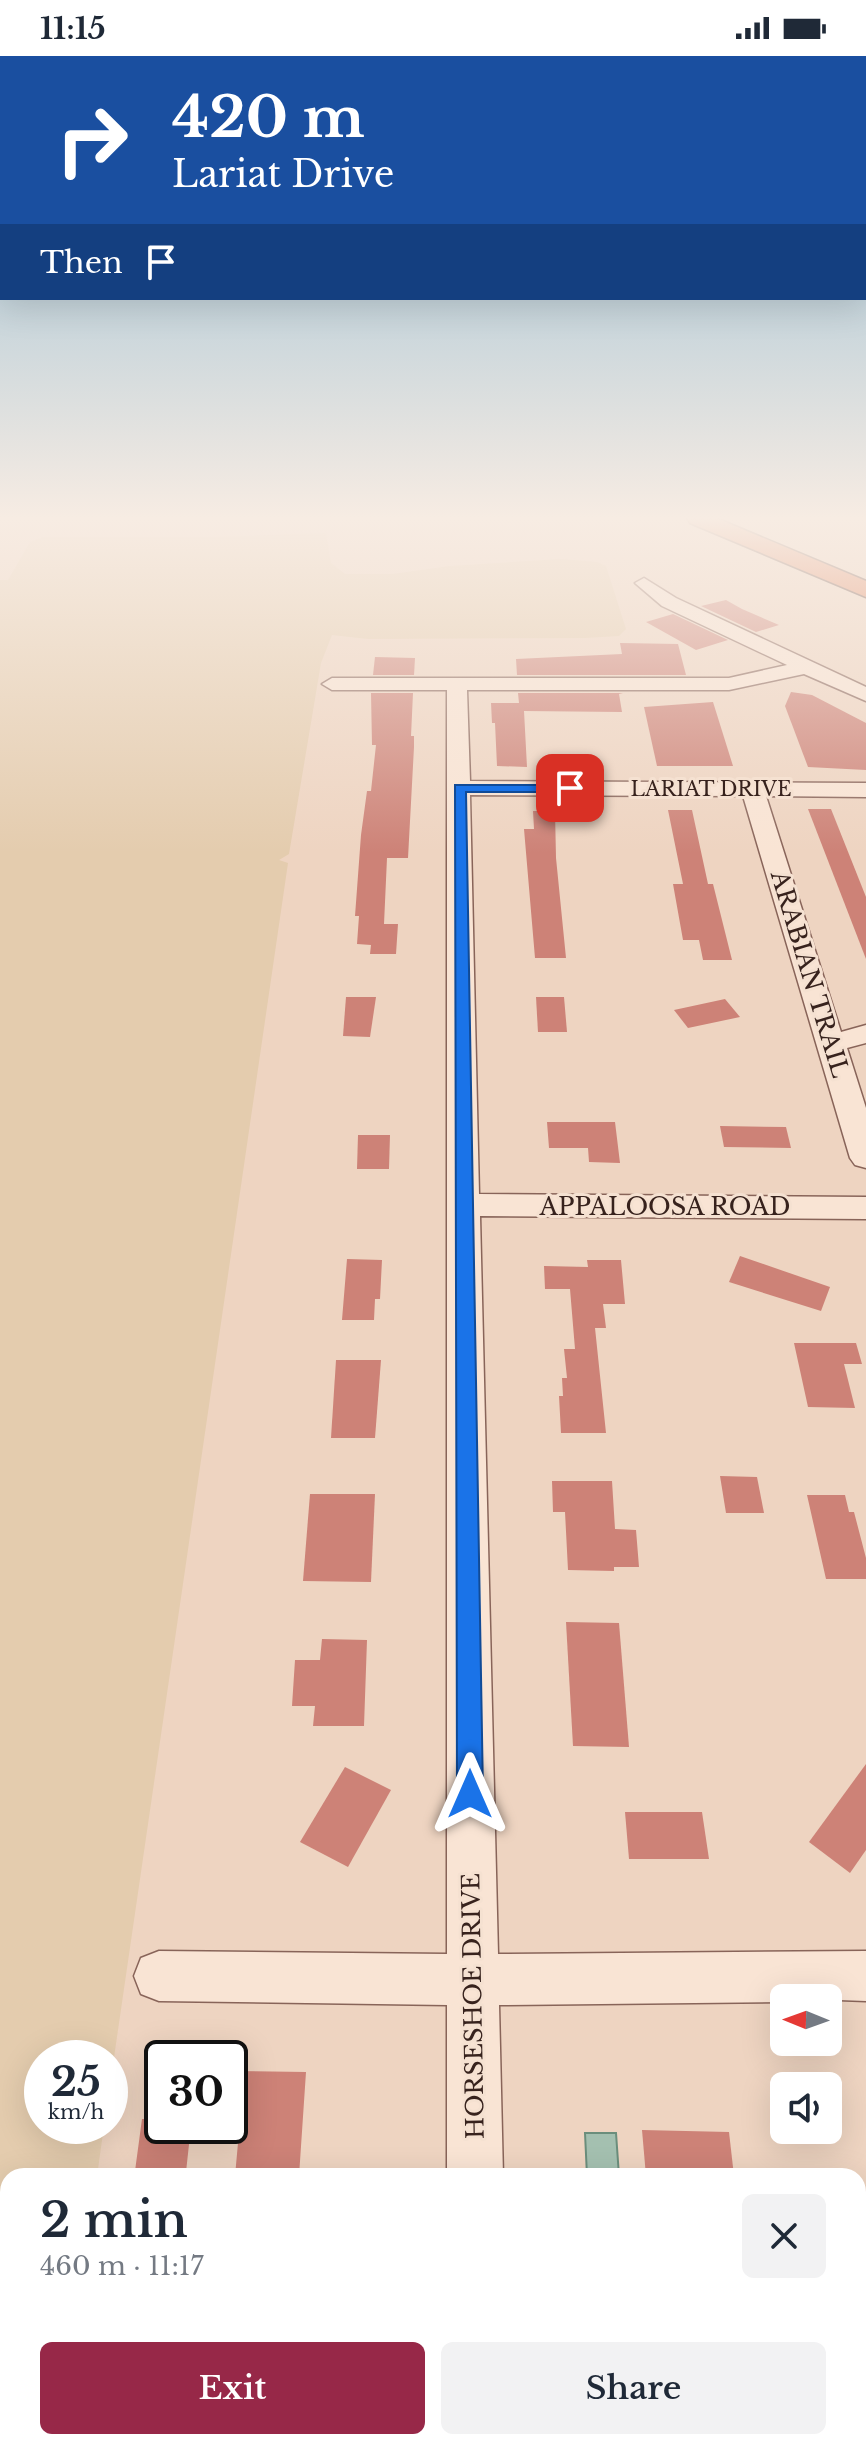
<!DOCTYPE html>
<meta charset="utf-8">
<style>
:root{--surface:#fff;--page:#f2f2f3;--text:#1f2937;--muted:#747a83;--accent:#972848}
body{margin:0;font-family:"Libre Baskerville",serif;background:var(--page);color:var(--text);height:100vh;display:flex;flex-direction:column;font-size:30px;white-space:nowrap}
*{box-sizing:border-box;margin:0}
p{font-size:26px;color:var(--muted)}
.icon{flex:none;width:44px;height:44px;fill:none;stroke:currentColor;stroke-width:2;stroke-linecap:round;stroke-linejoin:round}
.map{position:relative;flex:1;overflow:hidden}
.drawer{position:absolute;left:0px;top:2112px;width:866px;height:282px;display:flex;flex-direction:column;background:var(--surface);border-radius:24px 24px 0 0;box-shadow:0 8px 32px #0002}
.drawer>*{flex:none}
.top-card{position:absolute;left:0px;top:0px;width:866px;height:244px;box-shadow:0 8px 32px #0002;background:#1a4fa0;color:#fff;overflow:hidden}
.needle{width:52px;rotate:271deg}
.controls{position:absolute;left:770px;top:1928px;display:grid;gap:16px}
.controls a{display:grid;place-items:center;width:72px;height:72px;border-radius:12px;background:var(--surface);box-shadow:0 8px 32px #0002;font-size:40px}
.speed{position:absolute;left:24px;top:1984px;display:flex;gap:16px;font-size:40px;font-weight:700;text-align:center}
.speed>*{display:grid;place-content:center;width:104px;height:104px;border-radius:50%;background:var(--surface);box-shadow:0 8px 32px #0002;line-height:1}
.speed small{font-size:20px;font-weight:400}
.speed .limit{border:4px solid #111;border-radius:12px;background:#fff;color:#111}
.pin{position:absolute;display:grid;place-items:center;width:68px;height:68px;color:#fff;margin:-34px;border-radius:16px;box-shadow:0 4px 12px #0006}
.me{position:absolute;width:88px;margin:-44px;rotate:0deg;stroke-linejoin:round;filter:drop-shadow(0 0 6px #0008)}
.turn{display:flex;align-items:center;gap:28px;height:168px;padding:0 40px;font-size:36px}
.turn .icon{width:104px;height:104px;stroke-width:2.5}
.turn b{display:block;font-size:56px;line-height:68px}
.then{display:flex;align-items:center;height:76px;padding:0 40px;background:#0003;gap:16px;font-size:30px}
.round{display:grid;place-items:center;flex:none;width:84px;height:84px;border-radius:12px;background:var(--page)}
.headline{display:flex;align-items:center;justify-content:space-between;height:136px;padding:0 40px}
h1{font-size:48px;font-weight:600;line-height:60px}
.primary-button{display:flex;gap:16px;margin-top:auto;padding:16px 40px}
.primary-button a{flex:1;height:92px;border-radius:12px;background:var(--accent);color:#fff;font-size:32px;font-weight:600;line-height:92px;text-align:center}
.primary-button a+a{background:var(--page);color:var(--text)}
.status{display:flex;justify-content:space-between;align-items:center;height:56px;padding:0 40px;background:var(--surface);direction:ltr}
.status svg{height:22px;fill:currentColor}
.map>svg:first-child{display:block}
</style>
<div class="status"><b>11:15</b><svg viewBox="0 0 49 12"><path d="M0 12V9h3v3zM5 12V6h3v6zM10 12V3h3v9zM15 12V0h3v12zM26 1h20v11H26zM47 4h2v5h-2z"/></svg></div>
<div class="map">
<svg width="866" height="2393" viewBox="0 0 866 2393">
<rect width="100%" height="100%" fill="#eed4c1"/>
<polygon fill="#e4ccae" points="326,477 331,507 345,518 392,518 450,510 561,503 597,506 606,510 626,573 619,580 585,582 368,583 332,579 321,607 289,798 279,804 288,807 110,2029 110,2002 42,2002 42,2070 104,2070 97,2120 8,2120 8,2268 0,2271 0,524 8,524 30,486 43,481 214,481"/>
<polygon fill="#ccc395" points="8,2268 8,2386 75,2386 75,2393 0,2393 0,2271"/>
<polygon fill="#a4c0b0" stroke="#6b8e7c" stroke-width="2" points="585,2077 616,2077 619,2120 587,2120"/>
<g fill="#cd8277">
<polygon points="726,544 742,553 779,569 756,576 701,550"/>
<polygon points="673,558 728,584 696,594 646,566"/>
<polygon points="620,587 678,588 686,619 517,619 516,603 622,598"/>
<polygon points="375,601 415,602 414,619 373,619"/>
<polygon points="791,636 812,639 866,667 866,714 808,711 785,650"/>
<polygon points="371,637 413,637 411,680 414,680 414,691 408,802 387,802 384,868 398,868 396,898 370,898 371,889 357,888 359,860 355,860 361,779 367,735 371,735 376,689 372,689"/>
<polygon points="518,637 623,637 619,638 622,656 524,655 527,711 497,710 495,667 492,667 491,647 519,647"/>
<polygon points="713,646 733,710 657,710 644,651"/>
<polygon points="808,753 831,753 866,841 866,903"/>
<polygon points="668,754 692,754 708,828 713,828 732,904 703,904 699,884 683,884 673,828 683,828"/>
<polygon points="533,755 555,755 556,802 566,902 535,902 524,773 534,773"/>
<polygon points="346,941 376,941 370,981 343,980"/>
<polygon points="536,941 564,941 567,976 538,976"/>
<polygon points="725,943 740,961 688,972 674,954"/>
<polygon points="547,1066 615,1066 620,1107 589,1106 588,1092 549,1092"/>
<polygon points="720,1070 786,1071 791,1092 724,1091"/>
<polygon points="358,1079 390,1079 389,1113 357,1113"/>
<polygon points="740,1200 830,1231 821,1255 729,1226"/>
<polygon points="347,1203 382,1204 380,1243 375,1243 374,1264 342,1264"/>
<polygon points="587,1204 621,1204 625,1248 603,1248 606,1272 595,1272 606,1377 561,1377 559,1340 563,1340 562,1322 567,1322 564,1293 575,1293 570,1233 545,1233 544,1210 588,1211"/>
<polygon points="794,1287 856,1287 862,1308 844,1308 855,1352 808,1351"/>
<polygon points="336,1304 381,1304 375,1382 331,1382"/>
<polygon points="720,1420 757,1421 764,1457 726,1457"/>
<polygon points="552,1425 612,1425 615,1473 636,1474 639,1511 614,1511 614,1515 568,1514 565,1456 553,1456"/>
<polygon points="310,1438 375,1438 371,1526 303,1525"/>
<polygon points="807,1439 845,1439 849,1456 854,1456 866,1502 866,1523 826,1523"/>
<polygon points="566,1566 619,1567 629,1691 573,1690"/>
<polygon points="322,1583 367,1584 364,1670 313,1670 315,1650 292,1650 295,1604 320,1604"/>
<polygon points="866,1708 866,1794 850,1817 809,1786"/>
<polygon points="345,1711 391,1734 348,1811 300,1786"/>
<polygon points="625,1756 702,1756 709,1803 629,1803"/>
<polygon points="230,2015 306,2016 299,2120 235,2120 241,2054 230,2054"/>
<polygon points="142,2063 162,2063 162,2070 191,2070 186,2116 135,2115"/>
<polygon points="642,2074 729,2076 734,2120 646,2120"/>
</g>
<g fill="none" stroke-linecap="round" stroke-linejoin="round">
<defs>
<g id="minor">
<polygon points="644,522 676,542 866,631 866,645 804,618 729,634 467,634 470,725 866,727 866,741 766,740 841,976 866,969 866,987 847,992 866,1052 866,1112 855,1109 850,1102 743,740 470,739 479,1138 866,1141 866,1163 480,1160 498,1898 866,1895 866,1945 784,1942 784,1946 499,1949 503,2120 447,2120 447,1949 159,1945 141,1938 134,1920 141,1902 159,1895 447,1898 447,634 332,634 322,628 332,622 729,622 787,609 662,550 635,527"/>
<polygon points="455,2386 517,2386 519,2393 457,2393"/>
</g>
<polygon id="highway" points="687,462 716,462 866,525 866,541 690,467"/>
</defs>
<use href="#minor" stroke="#886459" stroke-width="3"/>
<use href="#highway" stroke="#55342d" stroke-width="3"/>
<use href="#minor" fill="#f9e4d4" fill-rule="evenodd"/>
<use href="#highway" fill="#df7851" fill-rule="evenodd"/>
</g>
<linearGradient id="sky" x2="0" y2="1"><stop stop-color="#8db9d2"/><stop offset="0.58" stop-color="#f7ece3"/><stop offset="1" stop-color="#f7ece3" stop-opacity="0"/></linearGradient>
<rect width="866" height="797" fill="url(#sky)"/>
<polygon fill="#1a73e8" stroke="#114b97" stroke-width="2" points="455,729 570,729 576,732 570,736 466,736 483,1738 479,1746 470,1750 461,1746 457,1738"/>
<g text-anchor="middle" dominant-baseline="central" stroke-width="6" stroke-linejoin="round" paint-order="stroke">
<g font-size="20" fill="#37221d" stroke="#f5e1d1">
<text x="711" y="733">LARIAT DRIVE</text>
</g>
<g font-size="24" fill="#37221d" stroke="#f5e1d1">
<text transform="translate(810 918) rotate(73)">ARABIAN TRAIL</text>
<text x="665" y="1150">APPALOOSA ROAD</text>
<text transform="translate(473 1950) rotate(-91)">HORSESHOE DRIVE</text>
</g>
</g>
</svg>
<div class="controls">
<a><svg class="needle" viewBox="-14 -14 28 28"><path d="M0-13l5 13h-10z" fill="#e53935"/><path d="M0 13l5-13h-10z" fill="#747a83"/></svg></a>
<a><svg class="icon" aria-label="sound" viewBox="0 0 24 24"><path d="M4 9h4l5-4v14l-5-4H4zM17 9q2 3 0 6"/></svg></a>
</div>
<div class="speed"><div>25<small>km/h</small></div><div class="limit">30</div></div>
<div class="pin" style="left:570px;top:732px;background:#d93025"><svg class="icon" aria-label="arrive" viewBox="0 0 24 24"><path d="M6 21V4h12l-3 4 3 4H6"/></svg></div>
<svg class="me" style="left:470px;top:1738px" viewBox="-20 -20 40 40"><path d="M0-17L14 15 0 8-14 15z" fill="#1a73e8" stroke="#fff" stroke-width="4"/></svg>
<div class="top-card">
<div class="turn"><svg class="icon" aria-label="right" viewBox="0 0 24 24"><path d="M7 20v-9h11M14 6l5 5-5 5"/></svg><div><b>420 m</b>Lariat Drive</div></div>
<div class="then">Then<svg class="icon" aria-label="arrive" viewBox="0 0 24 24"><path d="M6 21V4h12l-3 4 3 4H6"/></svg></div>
</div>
<section class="drawer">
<div class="headline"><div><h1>2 min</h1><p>460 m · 11:17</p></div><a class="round"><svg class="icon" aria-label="close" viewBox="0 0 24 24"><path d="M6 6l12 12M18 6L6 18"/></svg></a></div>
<div class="primary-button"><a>Exit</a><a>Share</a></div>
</section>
</div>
